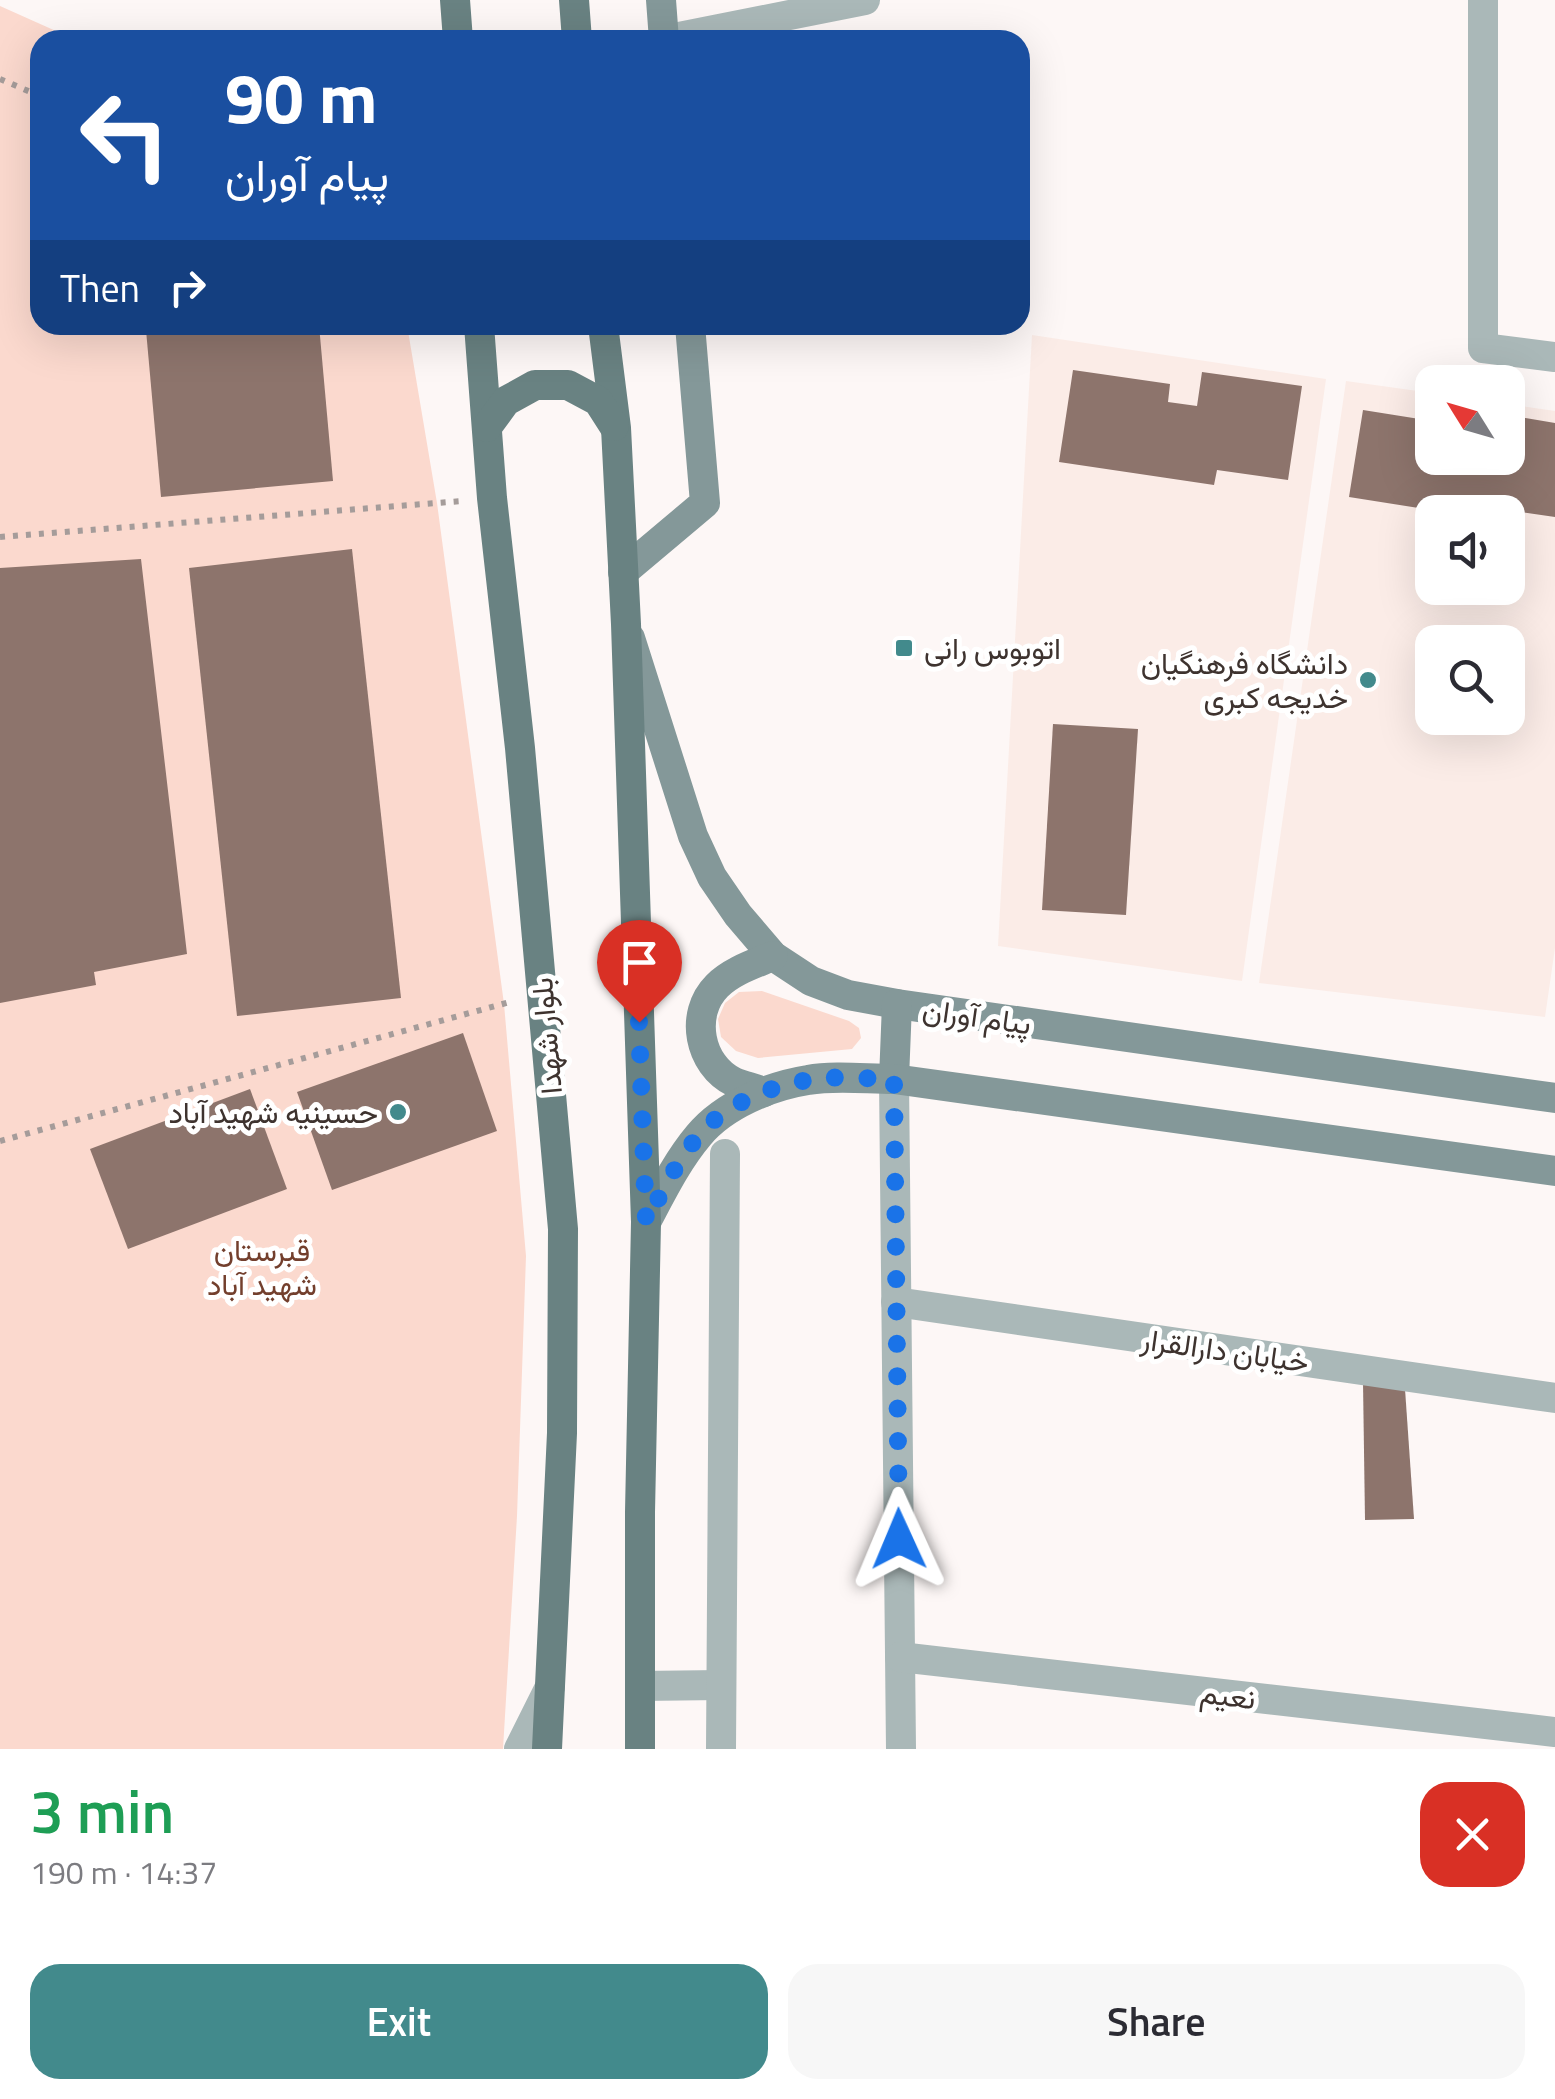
<!DOCTYPE html>
<meta charset="utf-8">
<style>
:root{--surface:#fff;--page:#f7f7f7;--text:#2b2b33;--muted:#7c7c81;--accent:#428a8c}
body{margin:0;font-family:"Titillium Web",Vazirmatn,sans-serif;background:var(--page);color:var(--text);height:100vh;display:flex;flex-direction:column;font-size:38px;white-space:nowrap}
*{box-sizing:border-box;margin:0}
p{font-size:32px;color:var(--muted)}
.icon{flex:none;width:55px;height:55px;fill:none;stroke:currentColor;stroke-width:2;stroke-linecap:round;stroke-linejoin:round}
.map{position:relative;height:1749px;overflow:hidden}
.panel{display:flex;flex-direction:column;background:var(--surface);flex:1}
.panel>*{flex:none}
.banner{position:absolute;left:30px;top:30px;width:1000px;height:305px;border-radius:30px;box-shadow:0 10px 40px #0002;background:#1a4fa0;color:#fff;overflow:hidden}
.needle{width:65px;rotate:307deg}
.controls{position:absolute;left:1415px;top:365px;display:grid;gap:20px}
.controls a{display:grid;place-items:center;width:110px;height:110px;border-radius:20px;background:var(--surface);box-shadow:0 10px 40px #0002;font-size:50px}
.pin{position:absolute;display:grid;place-items:center;width:85px;height:85px;color:#fff;margin:-102px -42px;border-radius:50% 50% 50% 0;rotate:-45deg;box-shadow:0 0 10px #0007}
.pin .icon{rotate:45deg}
.me{position:absolute;width:110px;margin:-55px;rotate:359deg;stroke-linejoin:round;filter:drop-shadow(0 0 8px #0008)}
.turn{display:flex;align-items:center;gap:35px;height:210px;padding:0 30px;font-size:45px}
.turn .icon{width:130px;height:130px;stroke-width:2.5}
.turn b{display:block;font-size:70px;line-height:85px}
.then{display:flex;align-items:center;height:95px;padding:0 30px;background:#0003;gap:20px;font-size:38px}
.round{display:grid;place-items:center;flex:none;width:105px;height:105px;border-radius:30px;background:var(--page)}
.head{display:flex;align-items:center;justify-content:space-between;height:170px;padding:0 30px}
h1{font-size:60px;font-weight:600;line-height:75px;color:#1e9e55}
.primary-button{display:flex;gap:20px;margin-top:auto;padding:20px 30px}
.primary-button a{flex:1;height:115px;border-radius:30px;background:var(--accent);color:#fff;font-size:40px;font-weight:600;line-height:115px;text-align:center}
.primary-button a+a{background:var(--page);color:var(--text)}
.map>svg:first-child{display:block}
</style>
<div class="map">
<svg width="1555" height="1749" viewBox="0 0 1555 1749">
<rect width="100%" height="100%" fill="#fdf7f6"/>
<g fill="#fbece7" fill-rule="evenodd">
<polygon points="1032,335 1326,379 1242,981 998,946"/>
<path d="M1346 381 1432 393V458H1508V404L1555 411V948L1545 1017 1259 983ZM1432 512H1508V588H1432ZM1432 642H1508V718H1432Z"/>
</g>
<g fill="#fbd9ce">
<polygon points="0,6 76,40 40,40 40,325 407,325 437,503 504,1004 526,1256 517,1516 503,1749 0,1749"/>
<polygon points="762,991 849,1021 859,1028 861,1038 852,1049 758,1058 736,1051 721,1037 718,1019 725,1003 739,992"/>
</g>
<g fill="#8d746c">
<polygon points="199,325 319,325 333,481 161,497 146,330"/>
<polygon points="1073,370 1170,384 1168,402 1197,406 1202,372 1302,386 1288,480 1217,470 1214,485 1059,462"/>
<polygon points="1363,410 1432,421 1432,458 1508,458 1508,415 1555,423 1555,517 1514,511 1511,523 1508,523 1508,512 1444,512 1349,497"/>
<polygon points="352,549 401,998 237,1016 189,568"/>
<polygon points="141,559 187,954 94,972 96,985 0,1003 0,568"/>
<polygon points="1053,724 1138,729 1126,915 1042,910"/>
<polygon points="463,1033 497,1131 332,1190 297,1092"/>
<polygon points="250,1089 287,1189 128,1249 90,1149"/>
<polygon points="1363,1382 1405,1389 1414,1519 1365,1520"/>
</g>
<g fill="none" stroke-linecap="round" stroke-linejoin="round">
<g stroke="#a59c9a" stroke-width="6" stroke-dasharray="5 8" stroke-linecap="butt">
<polyline points="0,79 40,96"/>
<polyline points="0,537 462,501"/>
<polyline points="0,1141 510,1002"/>
</g>
<g stroke="#aab8b8" stroke-width="30">
<polyline points="1483,0 1483,348 1555,357"/>
<polyline points="664,40 865,0"/>
<polyline points="894,1079 901,1749"/>
<polyline points="896,1302 1555,1398"/>
<polyline points="900,1657 1555,1732"/>
<polyline points="640,1686 721,1685"/>
<polyline points="519,1749 550,1687"/>
<polyline points="721,1749 725,1154"/>
</g>
<g stroke="#849899" stroke-width="30">
<polyline points="661,0 664,40"/>
<polyline points="623,572 705,503 690,325"/>
<polyline points="630,638 693,836 712,877 738,915 773,956 811,981 848,995 897,1004 1555,1098"/>
<polyline points="894,1079 897,1004"/>
<path d="M764 1092C754 1088 743 1086 734 1082 699 1065 689 1014 717 986 732 971 754 964 773 956"/>
<path d="M646 1222C662 1192 677 1161 699 1135 724 1105 770 1086 808 1080 835 1075 866 1079 894 1079L1555 1171"/>
</g>
<g stroke="#698282" stroke-width="30">
<polyline points="455,0 458,40"/>
<polyline points="574,0 577,40"/>
<polyline points="479,325 492,498 520,748 563,1229 562,1433 547,1749"/>
<polyline points="603,325 616,428 626,624 646,1222 640,1512 640,1749"/>
<polyline points="487,427 506,401 535,385 568,385 598,401 614,426"/>
</g>
</g>
<g fill="none" stroke-linecap="round" stroke-linejoin="round">
<path stroke="#1a73e8" stroke-width="18" stroke-dasharray="0 32.4" d="M639 1022 646 1222C662 1192 677 1161 699 1135 724 1105 770 1086 808 1080 835 1075 866 1079 894 1079L899 1539"/>
</g>
<g fill="#428a8c" stroke="#fff" stroke-width="4">
<rect x="894" y="638" width="20" height="20" rx="5"/>
<circle cx="1368" cy="680" r="10"/>
<circle cx="398" cy="1112" r="10"/>
</g>
<g text-anchor="middle" dominant-baseline="central" stroke-width="10" stroke-linejoin="round" paint-order="stroke">
<g font-size="30" fill="#3e332f" stroke="#fff" text-anchor="end">
<text x="924" y="648" text-anchor="start">اتوبوس رانی</text>
<text x="1348" y="663">دانشگاه فرهنگیان<tspan x="1348" dy="34">خدیجه کبری</tspan></text>
<text x="378" y="1112">حسینیه شهید آباد</text>
</g>
<g font-size="30" fill="#3e332f" stroke="#fff">
<text transform="translate(977 1016) rotate(8)">پیام آوران</text>
<text transform="translate(546 1036) rotate(-95)">بلوار شهدا</text>
<text transform="translate(1225 1350) rotate(8)">خیابان دارالقرار</text>
<text transform="translate(1228 1695) rotate(7)">نعیم</text>
</g>
<g font-size="30" fill="#733f2d" stroke="#fff">
<text x="262" y="1250">قبرستان<tspan x="262" dy="34">شهید آباد</tspan></text>
</g>
</g>
</svg>
<div class="controls">
<a><svg class="needle" viewBox="-14 -14 28 28"><path d="M0-13l5 13h-10z" fill="#e53935"/><path d="M0 13l5-13h-10z" fill="#7c7c81"/></svg></a>
<a><svg class="icon" aria-label="sound" viewBox="0 0 24 24"><path d="M4 9h4l5-4v14l-5-4H4zM17 9q2 3 0 6"/></svg></a>
<a><svg class="icon" aria-label="search" viewBox="0 0 24 24"><circle cx="10" cy="10" r="6"/><path d="M15 15l6 6"/></svg></a>
</div>
<div class="pin" style="left:639px;top:1022px;background:#d93025"><svg class="icon" aria-label="arrive" viewBox="0 0 24 24"><path d="M6 21V4h12l-3 4 3 4H6"/></svg></div>
<svg class="me" style="left:899px;top:1539px" viewBox="-20 -20 40 40"><path d="M0-17L14 15 0 8-14 15z" fill="#1a73e8" stroke="#fff" stroke-width="4"/></svg>
<div class="banner">
<div class="turn"><svg class="icon" aria-label="left" viewBox="0 0 24 24"><path d="M17 20v-9H6M10 6l-5 5 5 5"/></svg><div><b>90 m</b>پیام آوران</div></div>
<div class="then">Then<svg class="icon" aria-label="right" viewBox="0 0 24 24"><path d="M7 20v-9h11M14 6l5 5-5 5"/></svg></div>
</div>
</div>
<section class="panel">
<div class="head"><div><h1>3 min</h1><p>190 m · 14:37</p></div><a class="round" style="background:#d93025;color:#fff"><svg class="icon" aria-label="close" viewBox="0 0 24 24"><path d="M6 6l12 12M18 6L6 18"/></svg></a></div>
<div class="primary-button"><a>Exit</a><a>Share</a></div>
</section>
